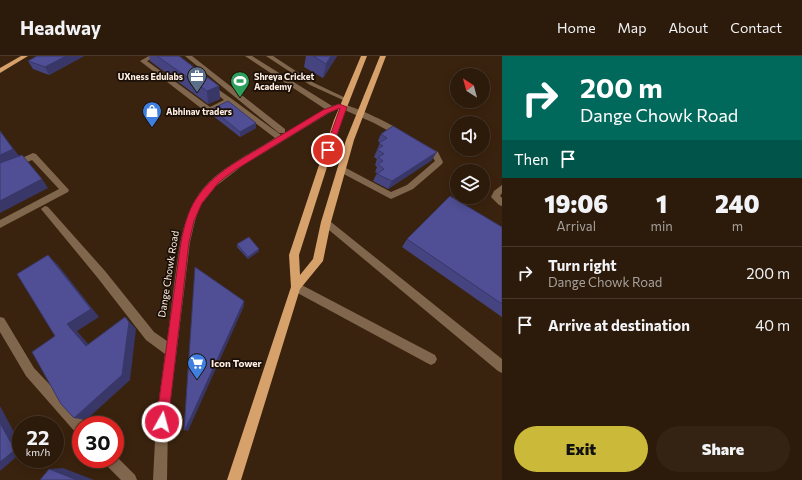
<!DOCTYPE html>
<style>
:root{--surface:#2c1a0a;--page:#342313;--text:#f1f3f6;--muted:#a6a19c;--line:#48382b;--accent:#cbba39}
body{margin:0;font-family:Commissioner,sans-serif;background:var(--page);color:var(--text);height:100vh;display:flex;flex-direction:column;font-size:15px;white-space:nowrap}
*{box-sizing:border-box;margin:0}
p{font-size:13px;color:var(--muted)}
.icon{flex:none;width:22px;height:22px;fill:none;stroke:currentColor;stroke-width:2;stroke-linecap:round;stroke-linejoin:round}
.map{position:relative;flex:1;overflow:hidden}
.sheet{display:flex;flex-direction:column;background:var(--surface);width:300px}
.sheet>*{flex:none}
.top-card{background:#00695c;color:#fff;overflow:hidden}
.needle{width:26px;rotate:324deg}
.tools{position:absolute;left:450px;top:12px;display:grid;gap:8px}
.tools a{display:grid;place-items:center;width:40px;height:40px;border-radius:50%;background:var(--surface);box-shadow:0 2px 10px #0003,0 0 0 1px var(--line);font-size:20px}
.speed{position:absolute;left:12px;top:360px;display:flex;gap:8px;font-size:20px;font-weight:700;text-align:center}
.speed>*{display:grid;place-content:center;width:52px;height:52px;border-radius:50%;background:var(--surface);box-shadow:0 2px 10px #0003,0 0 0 1px var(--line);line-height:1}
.speed small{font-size:10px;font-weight:400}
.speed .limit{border:6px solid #d22;background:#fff;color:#111}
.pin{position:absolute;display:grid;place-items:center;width:34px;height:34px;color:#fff;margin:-17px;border:2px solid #fff;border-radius:50%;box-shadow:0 1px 4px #0007}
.me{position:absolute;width:44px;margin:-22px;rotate:7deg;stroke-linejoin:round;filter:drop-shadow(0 0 3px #0008)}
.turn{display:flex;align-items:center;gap:14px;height:84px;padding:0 12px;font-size:18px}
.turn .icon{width:52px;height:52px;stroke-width:2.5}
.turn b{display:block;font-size:28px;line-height:34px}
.then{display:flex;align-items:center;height:38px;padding:0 12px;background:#0003;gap:8px;font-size:15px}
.eta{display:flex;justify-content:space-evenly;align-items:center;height:68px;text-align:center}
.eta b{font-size:24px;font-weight:800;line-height:28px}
.action{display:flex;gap:8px;margin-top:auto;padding:8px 12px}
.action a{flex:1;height:46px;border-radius:24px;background:var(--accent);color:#111;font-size:16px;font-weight:800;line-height:46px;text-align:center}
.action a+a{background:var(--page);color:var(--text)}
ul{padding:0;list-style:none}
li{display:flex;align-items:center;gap:12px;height:52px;padding:0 12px;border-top:1px solid var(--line)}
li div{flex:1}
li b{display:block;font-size:15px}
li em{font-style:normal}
header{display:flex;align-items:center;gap:24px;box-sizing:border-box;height:56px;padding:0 20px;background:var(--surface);border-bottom:1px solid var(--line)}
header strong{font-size:19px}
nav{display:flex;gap:22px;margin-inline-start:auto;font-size:14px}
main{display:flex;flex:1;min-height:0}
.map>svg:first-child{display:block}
</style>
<header>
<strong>Headway</strong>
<nav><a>Home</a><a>Map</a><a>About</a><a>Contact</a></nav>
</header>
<main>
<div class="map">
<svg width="502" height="424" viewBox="0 0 502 424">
<rect width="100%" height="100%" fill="#3a230e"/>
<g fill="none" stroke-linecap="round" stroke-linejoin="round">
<g fill="#80664c" fill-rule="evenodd">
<path d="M149 0H157L147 5 210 51 224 44 207 30V28L209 27 232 43 281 79 285 77H279L185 0H192L285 73V77L325 53 245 0H252L332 50C335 49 338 48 341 48 352 49 397 70 405 78L401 81 398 80 374 67 340 52 329 57 242 110 216 130 200 150 195 165 190 186 168 366 167 424H153L156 366 165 298 146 284 97 221 41 153 45 150 48 151 105 215 154 276 167 285C170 264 172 243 175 222 180 188 183 152 209 126 228 108 253 96 275 82L229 47 212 56H206L140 5Z"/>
<polygon points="266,0 273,0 314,27 350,44 347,46 345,45 310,29"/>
<polygon points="425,89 438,96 443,106 442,108 413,133 391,143 338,115 337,113 341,110 344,111 391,136 407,129 435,105 432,100 421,92"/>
<polygon points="33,97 36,98 69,134 68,136 0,172 0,164 59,133 32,104 0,118 0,112"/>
<polygon points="502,129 502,137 500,140 502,142 502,150 499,149 491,141 494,135"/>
<polygon points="326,162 502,303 502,317 498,315 323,169 321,166"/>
<polygon points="296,226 435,299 437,303 435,307 431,309 427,307 292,234 291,231 292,228"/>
<polygon points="0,261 4,262 34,312 86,367 86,369 81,369 81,378 76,377 26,320 0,276"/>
<polygon points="115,399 135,419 137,424 121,424 105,408 103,403 115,403"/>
</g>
<g fill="#d7a16b" fill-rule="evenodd">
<polygon points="21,0 28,0 0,17 0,12"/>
<polygon points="361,0 367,0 342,64 299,199 300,219 313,203 321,166 346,84 380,0 386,0 354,84 331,166 323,205 300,233 241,424 227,424 291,231 289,199 334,64"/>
</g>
</g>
<g fill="#454480">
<polygon points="84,0 49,19 33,13 28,5"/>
<polygon points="149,0 179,0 219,30 220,43 208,48 150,5"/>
<polygon points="306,0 337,0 323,22 304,11"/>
<polygon points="212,53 256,72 240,81 212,59"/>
<polygon points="381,78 432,104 388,133 373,125 377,117 375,116 377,111 375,109 377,103 374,101 380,87 378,85"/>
<polygon points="502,171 502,261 402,191 407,183"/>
<polygon points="237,188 259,193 259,195 248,203 237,191"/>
</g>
<g fill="#383768">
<polygon points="66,0 84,0 49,19 45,11"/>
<polygon points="331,0 337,0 323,22 326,8"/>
<polygon points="219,30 220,43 208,48 207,35"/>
<polygon points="256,67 256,72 240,81 240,76"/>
<polygon points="0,75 20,101 0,110"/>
<polygon points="437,96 432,104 388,133 392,125"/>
<polygon points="42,123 48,132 0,157 0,145"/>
<polygon points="259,193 259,195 248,203 248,201"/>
<polygon points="48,199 58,209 99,261 77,275 95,296 86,290 67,268"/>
<polygon points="244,245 244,250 188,375 185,374"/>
<polygon points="125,261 136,273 130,324 86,364 74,362"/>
<polygon points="0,350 21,389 21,397 0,415"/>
<polygon points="63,412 94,424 77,424 49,413"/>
</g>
<g fill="#504f95" stroke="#383768">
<polygon points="37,0 66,0 45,11 28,5"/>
<polygon points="157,0 179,0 219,30 207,35"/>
<polygon points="313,0 331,0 326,8"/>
<polygon points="228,45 256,67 240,76 212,53"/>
<polygon points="393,70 437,96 392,125 377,118 384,113 378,108 383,105 378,101 384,98 377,93 383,90 379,87 387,82 381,78"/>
<polygon points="0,75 13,93 0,99"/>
<polygon points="22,99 42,123 0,145 0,107"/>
<polygon points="450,140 502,171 502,248 407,183"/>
<polygon points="249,181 259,193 248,201 237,188"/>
<polygon points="48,199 91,253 67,268 86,290 125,261 129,266 122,319 74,362 61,348 32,296 55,280 17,218"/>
<polygon points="195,211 244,245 185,374 184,374"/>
<polygon points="0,367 15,394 0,406"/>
<polygon points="49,413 77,424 40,424"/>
</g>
<path fill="#e11d48" stroke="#92132f" d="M339 48 347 51 331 95 328 96 325 94 340 52 328 57 235 114 219 126 202 147 194 165 189 186 168 366 166 370 162 372 158 370 156 366 181 186C184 171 188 155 196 143 212 118 238 105 263 90 283 78 303 66 323 54Z"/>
<defs>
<symbol id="office-pin" viewBox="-11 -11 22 30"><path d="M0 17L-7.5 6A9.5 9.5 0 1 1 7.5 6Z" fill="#5c6f8a" stroke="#1a0f07"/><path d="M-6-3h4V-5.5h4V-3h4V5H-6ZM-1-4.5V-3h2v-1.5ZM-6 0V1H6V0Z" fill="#fff"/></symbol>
<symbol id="stadium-pin" viewBox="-11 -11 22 30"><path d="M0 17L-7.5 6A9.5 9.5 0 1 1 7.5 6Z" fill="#2e9e5b" stroke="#1a0f07"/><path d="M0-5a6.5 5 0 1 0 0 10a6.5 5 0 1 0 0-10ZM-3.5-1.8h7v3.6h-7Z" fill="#fff"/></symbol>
<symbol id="shop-pin" viewBox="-11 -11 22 30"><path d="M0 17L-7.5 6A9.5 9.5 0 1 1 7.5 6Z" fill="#3f7fe0" stroke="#1a0f07"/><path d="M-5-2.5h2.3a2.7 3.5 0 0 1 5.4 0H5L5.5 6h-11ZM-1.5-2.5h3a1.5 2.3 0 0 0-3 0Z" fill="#fff"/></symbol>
<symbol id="supermarket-pin" viewBox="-11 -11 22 30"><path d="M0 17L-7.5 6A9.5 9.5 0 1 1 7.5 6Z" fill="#3f7fe0" stroke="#1a0f07"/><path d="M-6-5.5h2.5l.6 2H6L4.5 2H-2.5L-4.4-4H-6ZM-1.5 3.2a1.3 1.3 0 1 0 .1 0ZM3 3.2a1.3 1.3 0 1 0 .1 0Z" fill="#fff"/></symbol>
</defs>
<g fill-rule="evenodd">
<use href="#office-pin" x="186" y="9" width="22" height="30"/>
<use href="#stadium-pin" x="229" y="14" width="22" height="30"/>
<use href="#shop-pin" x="141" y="44" width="22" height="30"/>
<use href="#supermarket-pin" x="186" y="296" width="22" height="30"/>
</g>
<g text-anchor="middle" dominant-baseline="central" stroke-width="3.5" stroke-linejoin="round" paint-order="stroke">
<g font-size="9" font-weight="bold" fill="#ffefe2" stroke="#1a0f07" text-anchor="start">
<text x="183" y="20" text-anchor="end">UXness Edulabs</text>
<text x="254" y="20">Shreya Cricket<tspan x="254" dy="10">Academy</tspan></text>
<text x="166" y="55">Abhinav traders</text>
</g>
<g font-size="10" fill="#ffefe2" stroke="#1a0f07">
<text transform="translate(168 218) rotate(-81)">Dange Chowk Road</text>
</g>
<g font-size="10" font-weight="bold" fill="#ffefe2" stroke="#1a0f07" text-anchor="start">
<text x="211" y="307">Icon Tower</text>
</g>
</g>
</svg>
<div class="tools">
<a><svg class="needle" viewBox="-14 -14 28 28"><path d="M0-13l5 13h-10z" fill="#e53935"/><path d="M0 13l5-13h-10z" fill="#a6a19c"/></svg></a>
<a><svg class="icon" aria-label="sound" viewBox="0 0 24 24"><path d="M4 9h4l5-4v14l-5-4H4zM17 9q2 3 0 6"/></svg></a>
<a><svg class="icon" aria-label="layers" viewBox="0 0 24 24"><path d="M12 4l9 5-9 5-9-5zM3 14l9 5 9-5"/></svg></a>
</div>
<div class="speed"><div>22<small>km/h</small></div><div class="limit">30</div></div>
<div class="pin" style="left:328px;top:94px;background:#d93025"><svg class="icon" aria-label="arrive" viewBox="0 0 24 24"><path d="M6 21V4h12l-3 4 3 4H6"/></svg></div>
<svg class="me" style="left:162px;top:366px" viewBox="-20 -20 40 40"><circle r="17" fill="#e11d48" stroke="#fff" stroke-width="3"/><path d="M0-11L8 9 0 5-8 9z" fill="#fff"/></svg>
</div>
<section class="sheet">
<div class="top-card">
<div class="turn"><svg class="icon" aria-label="right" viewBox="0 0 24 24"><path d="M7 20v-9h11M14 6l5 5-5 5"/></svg><div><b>200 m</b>Dange Chowk Road</div></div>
<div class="then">Then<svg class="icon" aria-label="arrive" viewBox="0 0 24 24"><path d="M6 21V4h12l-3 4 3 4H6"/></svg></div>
</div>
<div class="eta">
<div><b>19:06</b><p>Arrival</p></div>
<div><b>1</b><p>min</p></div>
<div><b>240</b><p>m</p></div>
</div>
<ul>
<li><svg class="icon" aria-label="right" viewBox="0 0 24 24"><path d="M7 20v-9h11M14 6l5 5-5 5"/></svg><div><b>Turn right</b><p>Dange Chowk Road</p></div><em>200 m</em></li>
<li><svg class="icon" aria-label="arrive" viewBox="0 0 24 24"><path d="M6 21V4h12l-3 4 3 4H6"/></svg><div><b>Arrive at destination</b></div><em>40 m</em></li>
</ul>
<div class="action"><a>Exit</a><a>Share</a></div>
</section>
</main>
